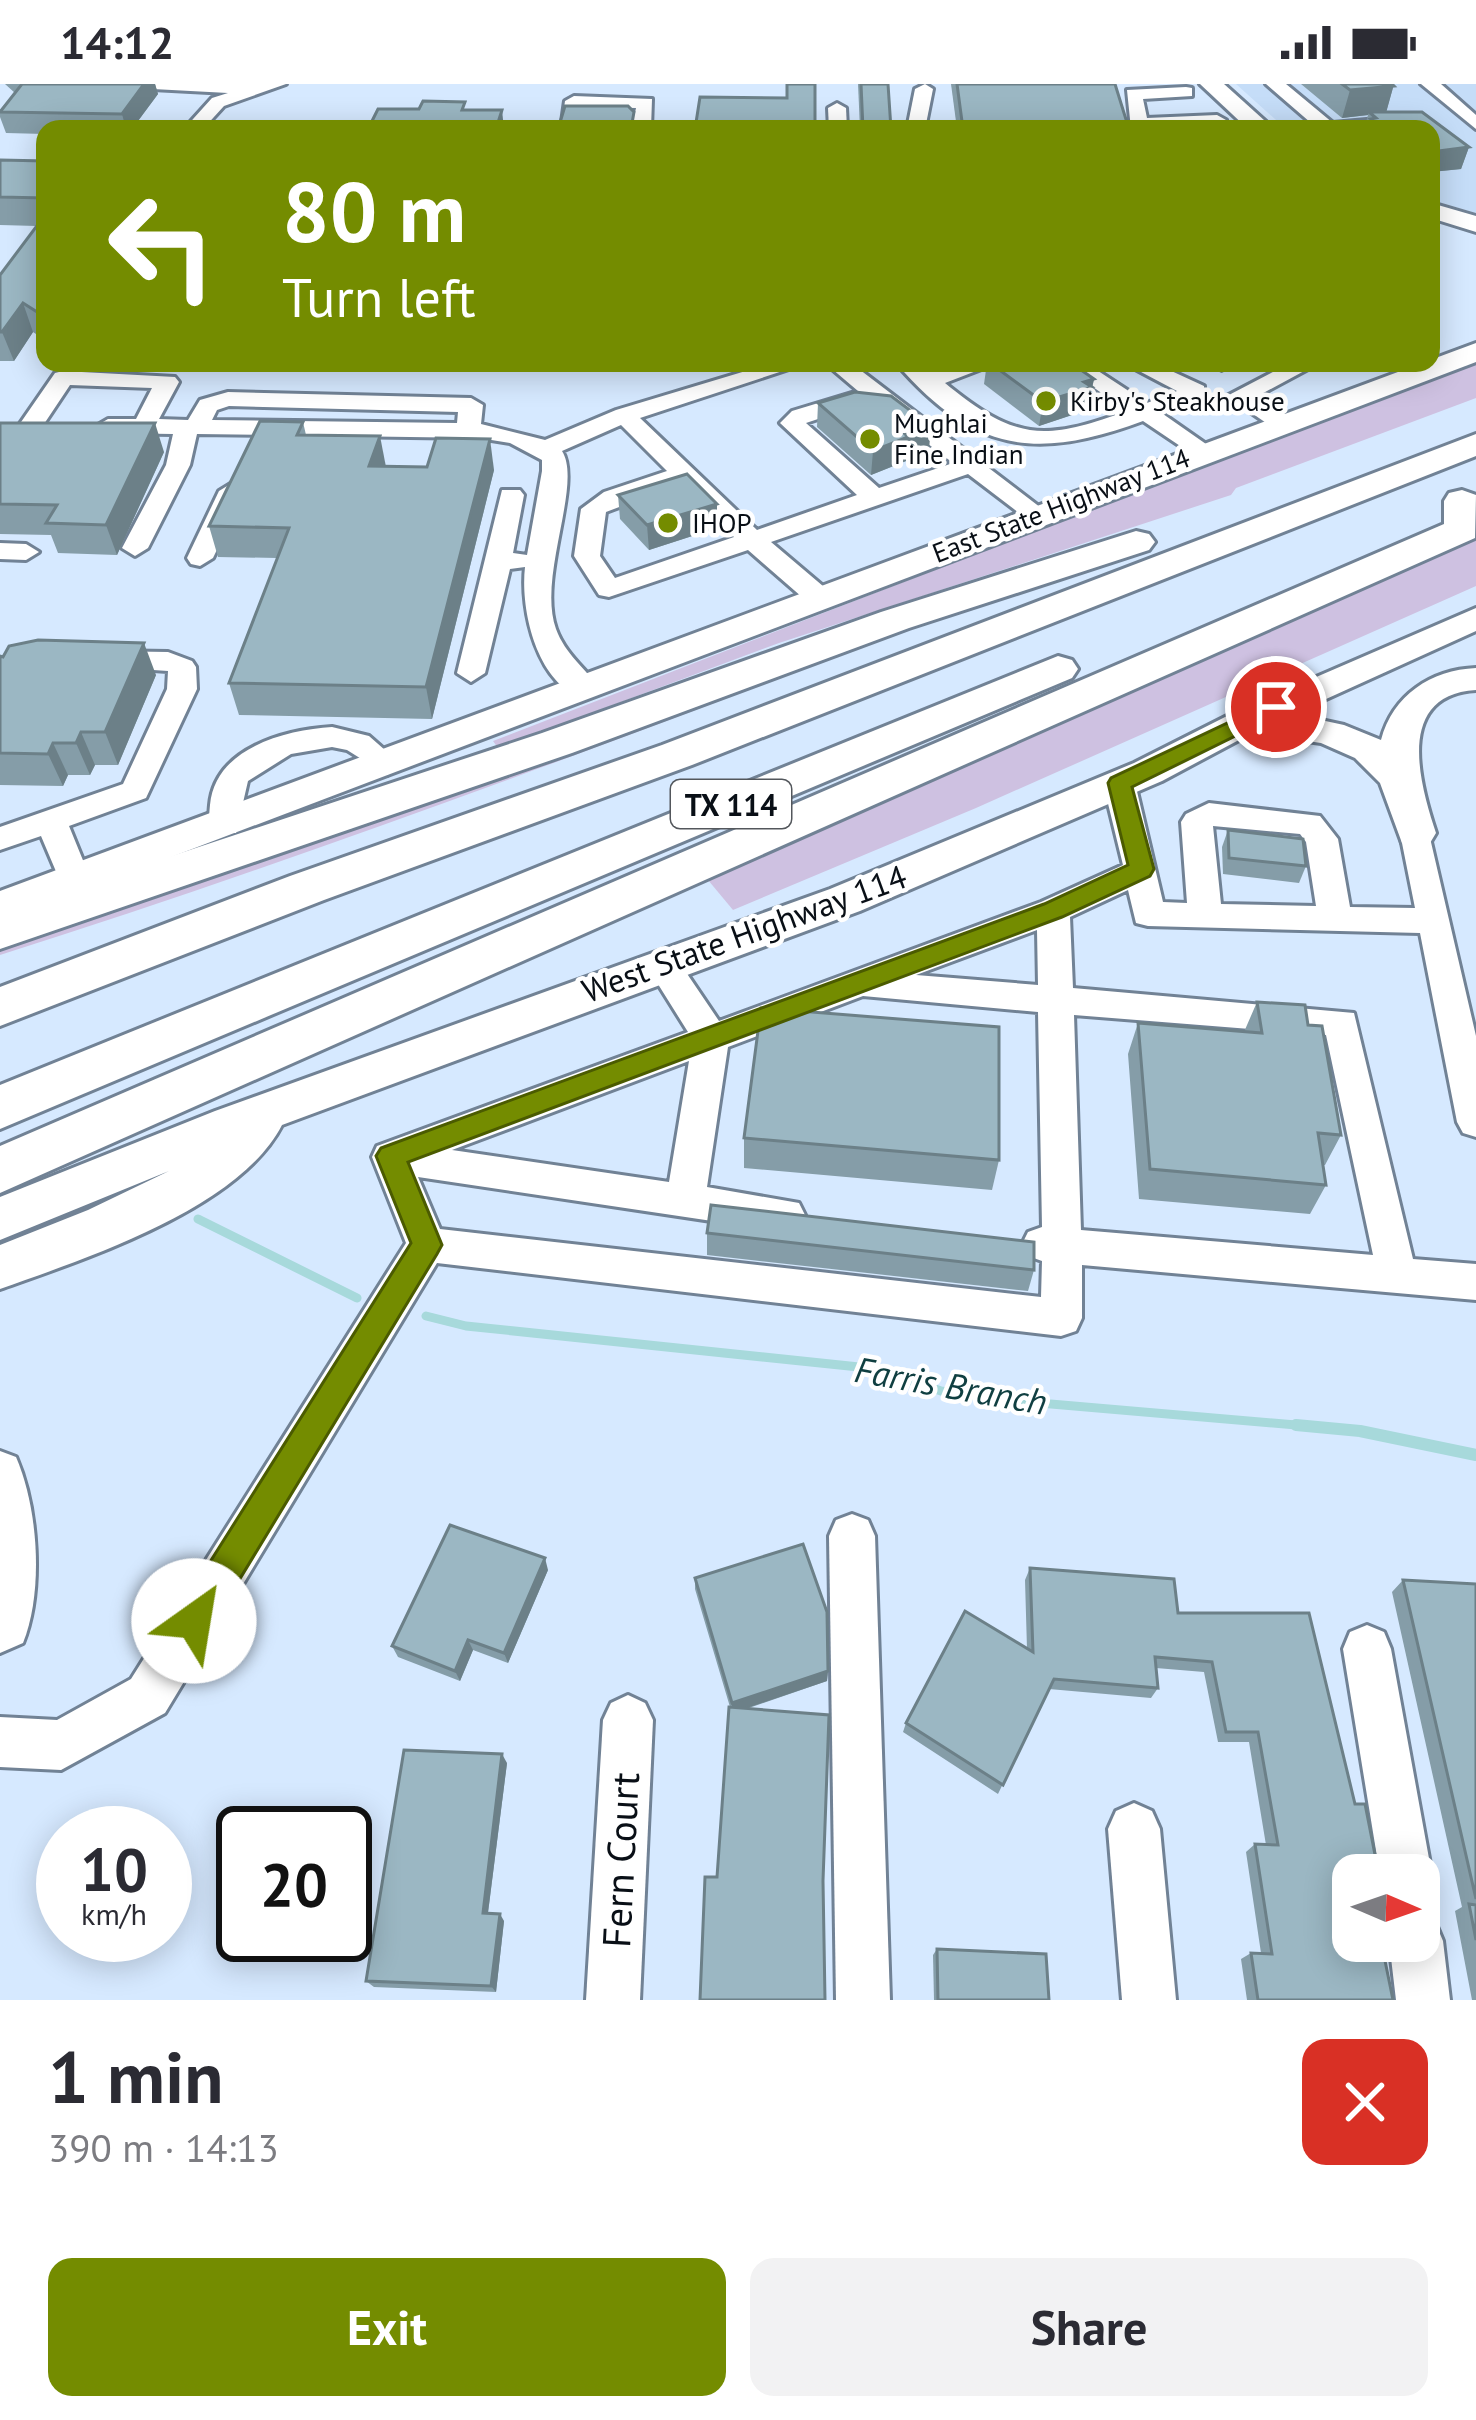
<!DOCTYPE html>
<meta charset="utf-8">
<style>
:root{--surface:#fff;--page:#f2f2f3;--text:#2b2b33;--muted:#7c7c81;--accent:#748c00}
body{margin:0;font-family:"PT Sans",sans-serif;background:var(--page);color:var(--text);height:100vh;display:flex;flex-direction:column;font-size:45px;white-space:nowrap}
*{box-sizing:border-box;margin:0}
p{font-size:39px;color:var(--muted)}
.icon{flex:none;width:66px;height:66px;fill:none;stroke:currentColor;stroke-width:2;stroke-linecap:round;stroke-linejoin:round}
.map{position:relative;height:1916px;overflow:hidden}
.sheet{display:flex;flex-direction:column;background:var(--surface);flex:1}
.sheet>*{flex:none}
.hud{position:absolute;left:36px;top:36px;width:1404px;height:252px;border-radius:24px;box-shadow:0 6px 30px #0003;background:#748c00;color:#fff;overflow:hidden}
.needle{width:78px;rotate:92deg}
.fabs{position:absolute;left:1332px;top:1770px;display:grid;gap:24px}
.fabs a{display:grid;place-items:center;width:108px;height:108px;border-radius:24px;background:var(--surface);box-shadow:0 6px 30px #0003;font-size:60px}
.speed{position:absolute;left:36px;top:1722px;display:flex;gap:24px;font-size:60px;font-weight:700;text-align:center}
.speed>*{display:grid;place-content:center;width:156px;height:156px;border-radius:50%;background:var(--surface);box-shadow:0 6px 30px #0003;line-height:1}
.speed small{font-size:30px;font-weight:400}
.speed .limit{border:6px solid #111;border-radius:18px;background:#fff;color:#111}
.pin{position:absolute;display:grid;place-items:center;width:102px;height:102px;color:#fff;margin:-51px;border:6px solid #fff;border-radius:50%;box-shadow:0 3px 12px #0007}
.me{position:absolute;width:132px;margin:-66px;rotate:32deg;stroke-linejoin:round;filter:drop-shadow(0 0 9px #0008)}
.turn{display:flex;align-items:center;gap:42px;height:252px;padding:0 48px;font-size:54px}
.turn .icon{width:156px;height:156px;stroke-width:2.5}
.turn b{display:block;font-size:84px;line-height:102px}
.round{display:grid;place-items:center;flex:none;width:126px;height:126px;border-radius:24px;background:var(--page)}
.head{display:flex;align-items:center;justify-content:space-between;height:204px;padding:0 48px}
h1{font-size:72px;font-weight:800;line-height:90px}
.button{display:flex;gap:24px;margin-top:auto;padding:24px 48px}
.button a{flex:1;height:138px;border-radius:24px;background:var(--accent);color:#fff;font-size:48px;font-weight:800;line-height:138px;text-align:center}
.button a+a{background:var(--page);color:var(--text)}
.status{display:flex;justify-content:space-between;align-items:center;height:84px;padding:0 60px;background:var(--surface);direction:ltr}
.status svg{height:33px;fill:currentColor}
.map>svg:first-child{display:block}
</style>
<div class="status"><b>14:12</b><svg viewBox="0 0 49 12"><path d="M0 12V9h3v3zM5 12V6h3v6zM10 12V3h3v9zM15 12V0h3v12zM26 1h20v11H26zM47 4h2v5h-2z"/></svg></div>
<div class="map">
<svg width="1476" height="1916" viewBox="0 0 1476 1916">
<rect width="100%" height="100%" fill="#d6e9ff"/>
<polygon fill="#c5ddf8" points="1236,0 1476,0 1476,129 1431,116 1431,45 1286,45"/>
<g fill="#cec1e1">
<polygon points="1476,276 1476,314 1236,404 1231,411 779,559 498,664 493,657"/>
<polygon points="1476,456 1476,502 976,724 733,826 708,796 1072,626"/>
<path d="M887 548 892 552C596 664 302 775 0 871V854Z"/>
</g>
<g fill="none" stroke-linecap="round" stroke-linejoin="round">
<g stroke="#a7d9db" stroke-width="9">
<polyline points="198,1135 357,1214"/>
<polyline points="426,1232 466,1242 878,1285 941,1307 994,1315 1331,1344"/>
</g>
<polyline stroke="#a7d9db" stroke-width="12" points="1296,1341 1360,1347 1476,1371"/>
<defs>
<g id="minor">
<polygon points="144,0 286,0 224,22 203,45 184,45 212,14 228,9 153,5"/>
<polygon points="925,0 933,5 925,45 907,45 915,5"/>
<polygon points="1266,0 1286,0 1333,39 1411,32 1420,37 1385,45 1318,45"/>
<polygon points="1421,0 1441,0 1476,31 1476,45"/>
<polygon points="1186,3 1192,4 1192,12 1143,15 1147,34 1217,31 1226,36 1223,40 1131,45 1127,6"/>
<path d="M574 12 652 15 651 45H633L634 39 562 38 565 17ZM581 23 636 24 635 29H579Z"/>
<polygon points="837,19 846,24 847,45 829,45 828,24"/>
<path d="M772 279H807L640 334 757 446 857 411 780 339 792 327 858 307 825 279H851L1049 430 1036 438 1027 435 968 390 771 458 830 508 834 514 830 520H810L748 466 609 513 599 511 574 472 581 425 604 408 667 387 621 341 562 367C583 400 537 493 556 545 565 570 586 585 601 606L586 615C537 602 520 526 525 483L510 485 485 589 471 598 457 589 502 406H520L524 411 513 469 527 471 542 387V376L510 359 479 354 197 350 190 381 148 464 135 472 122 464 166 381 173 350 108 349 96 342 108 335H136L152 304 70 301 40 346H22L19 341 55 289 63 287 175 293 179 298 159 335 188 336 200 316 228 308 471 314 483 321 481 340 545 356 616 326ZM872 317 953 379 879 404 806 339ZM229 322 458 328 457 339 212 336 217 326ZM680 400 734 453 615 494 600 472 606 428Z"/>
<path d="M896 279H921L932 288 961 279H997L945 299C1015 356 1042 358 1127 327L1059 279H1086L1147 319 1177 307 1124 279H1154L1204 302V312L1163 330 1216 367 1213 372H1195L1143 337C1035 377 973 368 896 279Z"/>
<polygon points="1290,279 1319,279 1256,313 1290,333 1290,343 1272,343 1227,312"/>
<polygon points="232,399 245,407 213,474 200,482 191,480 187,474 219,407"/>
<polygon points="0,459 26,460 39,468 26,476 0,475"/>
<polygon points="104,567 168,568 192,577 196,583 197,605 146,714 69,742 91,796 87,804 63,804 41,752 0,766 0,743 123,700 167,605 168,587 94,582 90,576"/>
<path d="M332 643 369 652 402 681 387 691 347 666 332 663 291 670 248 697 236 749H214C208 739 209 732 210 721 215 664 285 646 332 643Z"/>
<path d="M1119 689 1135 699 1163 818 1187 819 1181 738 1186 730 1209 719 1320 732 1338 755 1350 823 1415 824 1400 749 1405 741H1427L1476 952V1053L1463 1049 1457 1038 1420 849 1148 842 1136 839 1128 806 1070 833 1073 904 1354 929 1413 1175 1476 1180V1216L1082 1181V1234L1076 1247 1061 1252 437 1179 165 1629 61 1686 0 1683V1633L57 1636 131 1595 406 1159 372 1073 377 1062 688 948 646 881 651 872 663 868 675 872 719 937 1041 818 1123 781 1103 699ZM1213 742 1300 750 1306 758 1316 822 1221 820ZM1037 846 1038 901 916 891ZM863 912 1038 928 1042 1143 1028 1148 1022 1160 1028 1172 1042 1177 1041 1213 440 1145 418 1093 785 1148 799 1143 805 1131 799 1119 707 1103 728 963ZM1074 931 1326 951 1373 1171 1081 1146ZM689 977 669 1098 452 1066Z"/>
<path d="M0 1367 16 1373C38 1424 44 1506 23 1559L0 1569Z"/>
<polygon points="852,1430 868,1436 875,1452 890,1916 836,1916 829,1452 836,1436"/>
<polygon points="1367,1541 1384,1548 1391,1565 1432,1791 1419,1812 1419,1791 1380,1791 1343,1565 1350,1548"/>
<polygon points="628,1611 645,1619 653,1636 640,1916 586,1916 603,1636 611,1619"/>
<polygon points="1134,1719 1152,1727 1160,1745 1176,1916 1122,1916 1108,1745 1116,1727"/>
<polygon points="1419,1832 1435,1838 1443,1857 1450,1916 1396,1916 1389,1857 1419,1857"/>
</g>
<g id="major">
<polygon points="1200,0 1224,0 1274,45 1248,45"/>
<polygon points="1431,119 1476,132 1476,148 1431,134"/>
<polygon points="1476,259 1476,278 0,838 0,807"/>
<path d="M1476 524V547L1293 630 1344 641 1381 656C1393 611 1431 586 1476 584V606C1394 611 1420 701 1436 749L1430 759 1416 763 1402 759 1380 699 1355 674 1321 659 1252 649 1162 697 860 827 282 1041C239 1125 84 1175 0 1205V1161L88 1126 169 1087 0 1156V1113L215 1027 830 805 1134 679 1233 629Z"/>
</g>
<g id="highway">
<polygon points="1476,350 1476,372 692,681 324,816 0,942 0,903 290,792 662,661"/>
<polygon points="1462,406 1476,411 1475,454 0,1109 0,1062 1444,440 1444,417 1449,409"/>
<polygon points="1136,447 1149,450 1155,458 1149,466 909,544 572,669 0,865 0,829 542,649 881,528"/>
<polygon points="1058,572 1072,576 1078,585 1072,594 0,1045 0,1001"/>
</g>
</defs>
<use href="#minor" stroke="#718295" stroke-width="6"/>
<use href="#major" stroke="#718295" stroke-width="6"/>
<use href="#highway" stroke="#718295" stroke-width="6"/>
<use href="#minor" fill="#fff" fill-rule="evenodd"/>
<use href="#major" fill="#fff" fill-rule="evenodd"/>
<use href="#highway" fill="#fff" fill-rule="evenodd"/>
</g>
<g fill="#859da8">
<polygon points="5,0 155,0 158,10 132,45 45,45 45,50 6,49 0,33 0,26 15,9"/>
<polygon points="858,0 888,0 891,45 860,45"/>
<polygon points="951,0 1115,0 1129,45 957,45"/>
<polygon points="1301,0 1394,0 1386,28 1422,28 1469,63 1461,85 1431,88 1431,45 1364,45 1368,31 1342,34"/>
<polygon points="0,76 45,77 45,256 33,248 14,277 0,277 0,191 37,142 0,141"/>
<polygon points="119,279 551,279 549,286"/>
<polygon points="987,279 1071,279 1094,295 1087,326 1039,342 984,300"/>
<polygon points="1204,279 1248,279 1221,289"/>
<polygon points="818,319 929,366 906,373 906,377 871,391 817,343"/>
<polygon points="303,338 306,351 386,383 494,386 432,635 239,631 229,599 277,474 218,473 209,442"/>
<polygon points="0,339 164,368 117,471 58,469 51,451 0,450"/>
<polygon points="618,411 717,420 717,444 649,466 620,435"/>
<polygon points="0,572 156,591 118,681 95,681 90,691 68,691 63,702 0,701"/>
<polygon points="1228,746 1306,782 1299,799 1223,790 1222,763"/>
<polygon points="1257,918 1341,1051 1325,1081 1323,1081 1326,1101 1310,1130 1139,1115 1128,970 1138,939 1244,948"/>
<polygon points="744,1054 999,1076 992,1106 744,1084"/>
<polygon points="707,1149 1034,1186 1028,1207 707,1171"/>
<polygon points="1030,1484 1178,1529 1309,1529 1353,1857 1388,1857 1382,1860 1393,1916 1247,1916 1241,1875 1251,1869 1261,1869 1246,1768 1255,1760 1266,1761 1249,1658 1218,1658 1204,1588 1156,1584 1158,1604 1151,1614 1049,1605 998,1710 903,1648 906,1639 1027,1565 1025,1496"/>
<polygon points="548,1486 508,1579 473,1566 460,1597 398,1573 392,1562"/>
<polygon points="695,1494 828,1587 827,1597 746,1625 823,1797 717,1793 730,1623 695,1505"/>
<polygon points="1403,1496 1476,1500 1476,1916 1472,1916 1455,1827 1462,1823 1392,1508"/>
<polygon points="507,1679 488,1829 504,1837 496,1908 374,1903 366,1897"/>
<polygon points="937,1865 1049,1916 934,1916 933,1871"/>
</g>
<g fill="#6c8088">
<polygon points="144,0 155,0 158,10 132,45 126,45 122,30"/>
<polygon points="1394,0 1386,29 1369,28 1368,31 1342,34 1350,6"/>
<polygon points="502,26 504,45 496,45"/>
<polygon points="1469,63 1461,85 1431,88 1431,68"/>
<polygon points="23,219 33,248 14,277 2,248"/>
<polygon points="1224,279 1248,279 1221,289"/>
<polygon points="1094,295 1087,326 1039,342 1043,318"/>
<polygon points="155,339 164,368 117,471 106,441"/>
<polygon points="931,342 929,366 906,373 906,377 871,391 873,367 905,350"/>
<polygon points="380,352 386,383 369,382"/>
<polygon points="490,355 494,386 432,635 426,603"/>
<polygon points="717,420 717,444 649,466 647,441"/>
<polygon points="144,559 156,591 118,681 105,648"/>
<polygon points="81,648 95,681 90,691 76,659"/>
<polygon points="53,659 68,691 63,702 48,670"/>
<polygon points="545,1474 548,1486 508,1579 504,1569"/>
<polygon points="468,1556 473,1566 460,1597 455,1587"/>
<polygon points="828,1587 827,1597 732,1629 732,1619"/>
<polygon points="502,1670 507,1679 487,1836 483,1829"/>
<polygon points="500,1830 504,1837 496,1908 491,1902"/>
</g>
<g fill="#9bb7c3" stroke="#6c8088" stroke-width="3">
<polygon points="22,0 144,0 122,30 0,28"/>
<polygon points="787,0 815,0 815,45 695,45 700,13 787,14"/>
<polygon points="861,0 888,0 891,45 863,45"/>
<polygon points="957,0 1115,0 1129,45 963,45"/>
<polygon points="1342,0 1392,0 1394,2 1350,6"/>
<polygon points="423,17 465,18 462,26 502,26 496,45 368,45 378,25 419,25"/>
<polygon points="565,22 628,22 634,28 631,45 558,45"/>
<polygon points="1369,28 1422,28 1469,63 1431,68 1431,45 1385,45 1371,35 1376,34"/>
<polygon points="0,76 45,77 45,114 0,113"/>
<polygon points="45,131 45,233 23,219 2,248 0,248 0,191"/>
<polygon points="990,279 1071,279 1094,295 1084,298 1092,303 1043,318"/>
<polygon points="855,308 891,312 931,342 905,350 908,353 873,367 818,319"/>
<polygon points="260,337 303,338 297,351 380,352 369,382 427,383 436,354 490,355 426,603 229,599 289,444 209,442"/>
<polygon points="0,339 155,339 106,441 46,439 57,421 0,420"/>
<polygon points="687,390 717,420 647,441 618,411"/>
<polygon points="38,556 144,559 105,648 81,648 76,659 53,659 48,670 0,669 0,572 3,573 9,562"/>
<polygon points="1228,746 1303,755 1306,782 1229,774"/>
<polygon points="1257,918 1305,921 1308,941 1322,942 1341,1051 1318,1049 1326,1101 1150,1085 1138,939 1262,949"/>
<polygon points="761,924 999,943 999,1076 744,1054"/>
<polygon points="711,1121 1034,1158 1034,1186 707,1149"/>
<polygon points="450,1441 545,1474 504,1569 468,1556 455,1587 392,1562"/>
<polygon points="803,1460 827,1528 828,1587 732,1619 695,1494"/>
<polygon points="1030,1484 1174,1495 1178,1529 1309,1529 1355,1720 1365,1720 1379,1791 1353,1791 1353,1857 1381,1857 1393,1916 1258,1916 1251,1869 1272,1870 1255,1760 1278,1761 1258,1648 1226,1648 1212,1578 1155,1573 1158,1604 1054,1595 1003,1701 906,1639 965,1527 1033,1568"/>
<polygon points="1403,1496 1476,1500 1476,1815"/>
<polygon points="729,1623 829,1631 823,1797 825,1916 700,1916 705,1793 717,1793"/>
<polygon points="404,1666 502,1670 483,1829 500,1830 491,1902 366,1897"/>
<polygon points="1469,1820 1476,1821 1476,1856"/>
<polygon points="937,1865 1046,1870 1049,1916 938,1916"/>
</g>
<polygon fill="#748c00" stroke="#4b5b00" stroke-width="3" points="1276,616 1284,618 1284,628 1132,703 1154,785 1150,792 1062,833 408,1078 442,1161 437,1170 207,1549 194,1554 181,1549 176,1537 181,1524 411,1159 376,1072 381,1064 1044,820 1128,781 1108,699 1111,694"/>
<g fill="#748c00" stroke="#fff" stroke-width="4.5">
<circle cx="1046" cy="317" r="12"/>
<circle cx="870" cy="355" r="12"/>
<circle cx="668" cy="439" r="12"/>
</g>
<g text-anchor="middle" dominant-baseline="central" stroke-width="9" stroke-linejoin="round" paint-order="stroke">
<g font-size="27" fill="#090f16" stroke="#fff" text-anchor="start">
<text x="1070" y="317">Kirby's Steakhouse</text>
<text x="894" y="339">Mughlai<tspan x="894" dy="31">Fine Indian</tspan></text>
<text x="692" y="439">IHOP</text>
</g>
<g font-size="27" fill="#090f16" stroke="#fff">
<text transform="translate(1061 421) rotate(-21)">East State Highway 114</text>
</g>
<rect fill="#fff" stroke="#53575c" stroke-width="3" x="671" y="696" width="120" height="48" rx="9"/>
<g font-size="30" font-weight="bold" fill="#090f16">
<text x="731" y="720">TX 114</text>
</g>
<g font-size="33" fill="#090f16" stroke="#fff">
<text transform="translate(744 849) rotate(-20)">West State Highway 114</text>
</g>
<g font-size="36" font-style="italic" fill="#103f41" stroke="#fff">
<text transform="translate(951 1301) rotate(10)">Farris Branch</text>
</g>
<g font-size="39" fill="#090f16" stroke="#fff">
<text transform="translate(620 1776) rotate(-87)">Fern Court</text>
</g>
</g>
</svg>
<div class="fabs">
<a><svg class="needle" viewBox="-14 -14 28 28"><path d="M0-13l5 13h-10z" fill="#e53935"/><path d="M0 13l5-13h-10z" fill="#7c7c81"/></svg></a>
</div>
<div class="speed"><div>10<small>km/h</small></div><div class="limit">20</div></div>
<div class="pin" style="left:1276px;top:623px;background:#d93025"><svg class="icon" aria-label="arrive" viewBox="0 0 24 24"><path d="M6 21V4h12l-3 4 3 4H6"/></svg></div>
<svg class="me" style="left:194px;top:1537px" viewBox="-20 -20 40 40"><circle r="19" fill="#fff"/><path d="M0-13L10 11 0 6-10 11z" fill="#748c00"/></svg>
<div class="hud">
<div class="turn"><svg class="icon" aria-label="left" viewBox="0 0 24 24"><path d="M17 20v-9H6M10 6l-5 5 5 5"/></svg><div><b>80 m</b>Turn left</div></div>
</div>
</div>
<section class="sheet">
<div class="head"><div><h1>1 min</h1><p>390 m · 14:13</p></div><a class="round" style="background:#d93025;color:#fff"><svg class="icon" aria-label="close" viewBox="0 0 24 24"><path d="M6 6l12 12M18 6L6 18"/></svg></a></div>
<div class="button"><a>Exit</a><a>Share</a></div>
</section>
